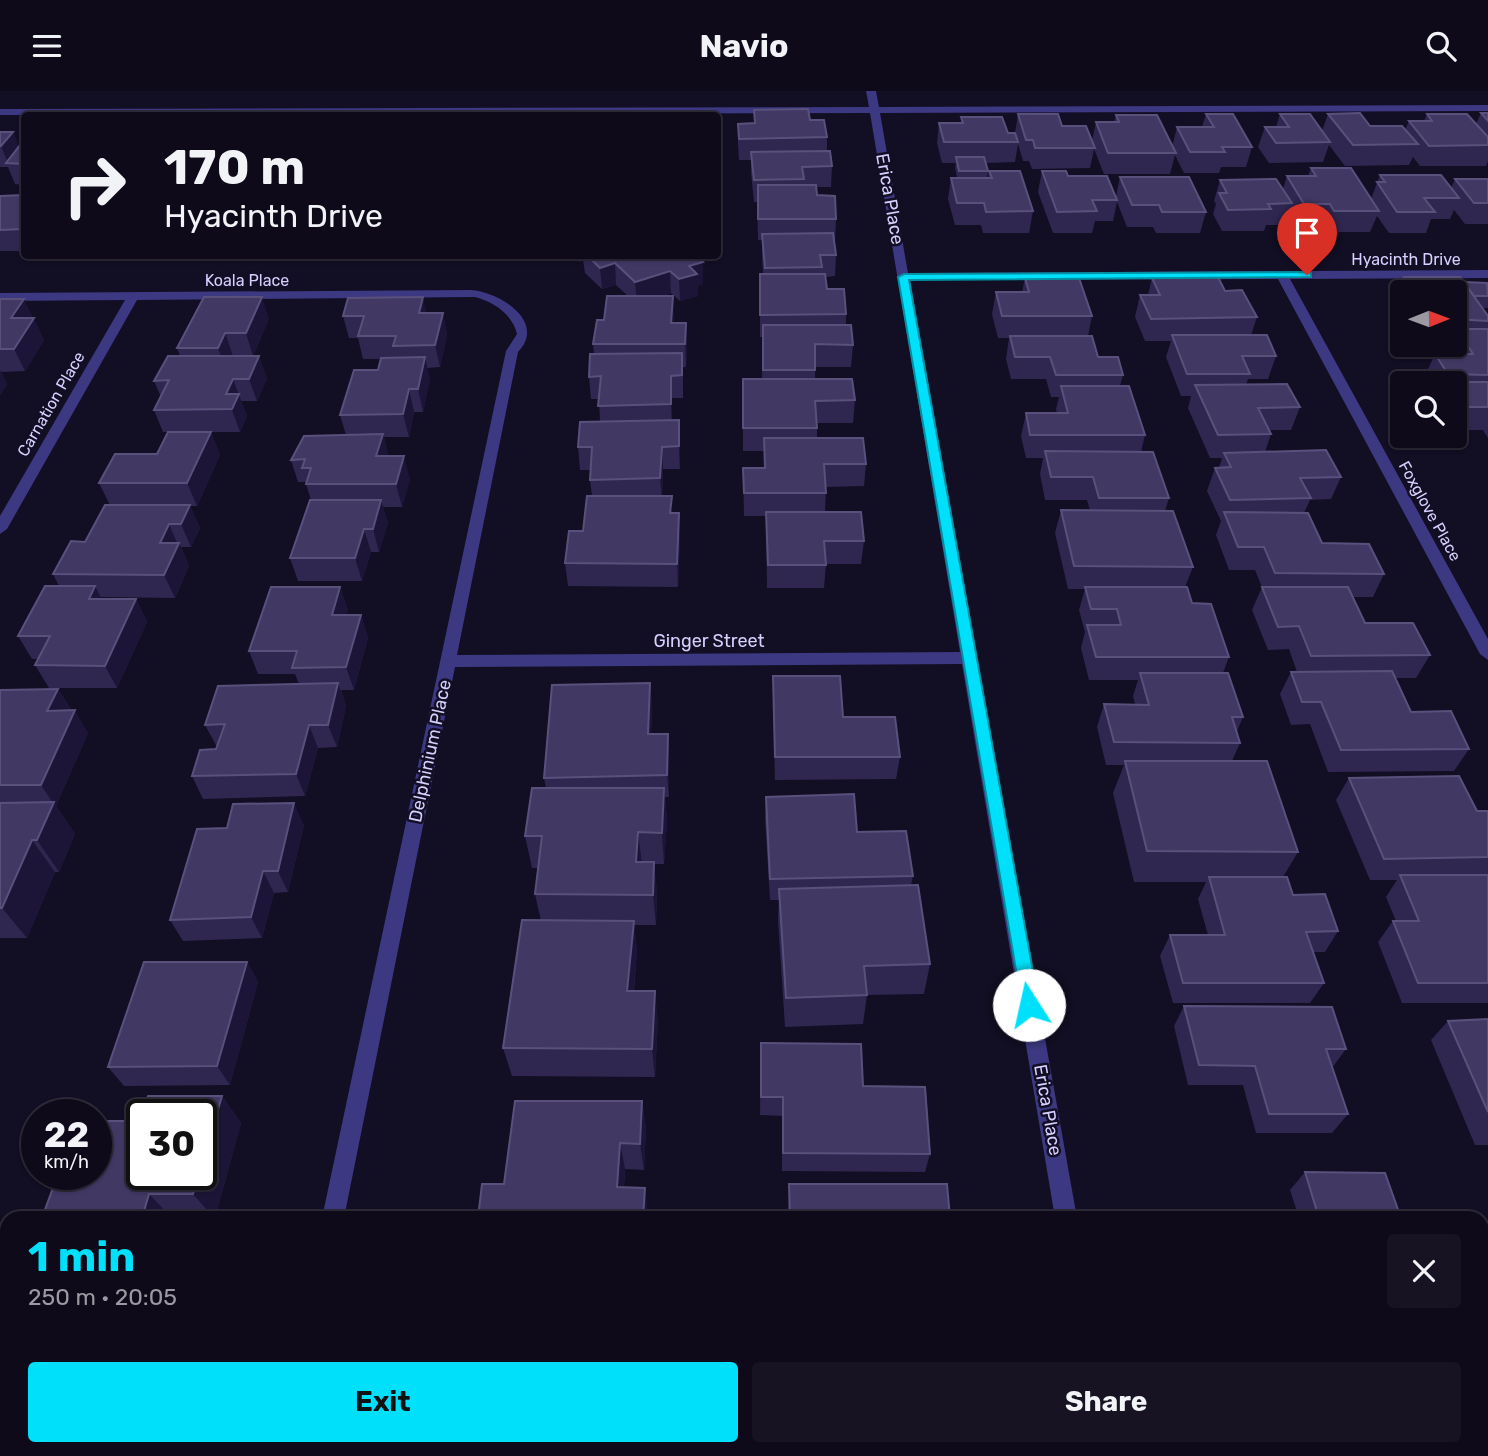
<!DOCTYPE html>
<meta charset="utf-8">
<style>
:root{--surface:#0e0a1a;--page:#171323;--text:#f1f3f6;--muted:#9b9aa2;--line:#2e2b39;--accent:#00e0fb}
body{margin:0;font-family:Rubik,sans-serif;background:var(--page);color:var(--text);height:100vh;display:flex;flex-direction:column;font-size:26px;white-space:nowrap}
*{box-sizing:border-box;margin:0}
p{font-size:23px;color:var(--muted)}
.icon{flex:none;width:38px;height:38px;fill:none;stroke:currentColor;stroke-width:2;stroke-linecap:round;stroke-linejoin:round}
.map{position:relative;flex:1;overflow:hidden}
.sheet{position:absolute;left:0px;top:1120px;width:1489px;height:245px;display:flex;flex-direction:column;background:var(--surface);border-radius:21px 21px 0 0;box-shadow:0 2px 5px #0004,0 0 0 2px var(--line)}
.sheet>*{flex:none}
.guide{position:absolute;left:21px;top:21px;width:700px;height:147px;border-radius:7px;box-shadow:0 2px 5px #0004,0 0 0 2px var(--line);background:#0e0a1a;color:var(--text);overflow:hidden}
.needle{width:46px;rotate:89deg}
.controls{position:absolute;left:1390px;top:189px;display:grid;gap:14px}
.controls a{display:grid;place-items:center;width:77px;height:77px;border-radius:7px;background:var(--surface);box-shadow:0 2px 5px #0004,0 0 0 2px var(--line);font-size:35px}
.speed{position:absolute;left:21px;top:1008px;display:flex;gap:14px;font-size:35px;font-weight:700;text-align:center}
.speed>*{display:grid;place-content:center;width:91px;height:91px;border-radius:50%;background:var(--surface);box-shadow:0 2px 5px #0004,0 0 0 2px var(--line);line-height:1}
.speed small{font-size:18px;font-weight:400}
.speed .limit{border:4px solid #111;border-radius:10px;background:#fff;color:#111}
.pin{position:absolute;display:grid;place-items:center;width:60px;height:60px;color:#fff;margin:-72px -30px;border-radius:50% 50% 50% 0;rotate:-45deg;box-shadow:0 0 7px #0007}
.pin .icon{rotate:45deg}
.me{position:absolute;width:77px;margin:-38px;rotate:350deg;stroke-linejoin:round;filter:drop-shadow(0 0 5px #0008)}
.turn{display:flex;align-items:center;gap:24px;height:147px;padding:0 28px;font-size:32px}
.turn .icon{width:91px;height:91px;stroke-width:2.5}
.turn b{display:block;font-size:49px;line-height:60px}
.round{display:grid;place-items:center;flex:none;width:74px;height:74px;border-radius:7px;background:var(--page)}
.headline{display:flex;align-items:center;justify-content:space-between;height:119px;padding:0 28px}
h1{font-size:42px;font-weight:700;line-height:52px;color:var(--accent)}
.primary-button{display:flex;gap:14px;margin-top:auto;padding:14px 28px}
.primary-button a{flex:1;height:80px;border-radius:7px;background:var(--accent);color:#111;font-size:28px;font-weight:700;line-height:80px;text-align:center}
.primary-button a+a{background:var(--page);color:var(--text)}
header{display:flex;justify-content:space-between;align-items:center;height:91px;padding:0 28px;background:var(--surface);font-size:32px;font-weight:700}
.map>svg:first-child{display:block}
</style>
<header><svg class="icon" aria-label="menu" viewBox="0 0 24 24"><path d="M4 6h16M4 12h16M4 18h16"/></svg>Navio<svg class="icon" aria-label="search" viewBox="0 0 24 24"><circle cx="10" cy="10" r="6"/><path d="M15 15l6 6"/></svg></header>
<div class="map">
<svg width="1488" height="1365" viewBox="0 0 1488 1365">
<rect width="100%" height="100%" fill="#120e23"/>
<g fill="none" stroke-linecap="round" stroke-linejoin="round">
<g fill="#3c3882" fill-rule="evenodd">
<path d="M866 0H876L879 16 1488 14V20L880 22 908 182 1488 179V187L1290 188 1488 548V569L1480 563 1278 188 910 189 1077 1127H1055L962 573 455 576 344 1127H322L506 260 517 243C512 223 494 211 475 206L137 209 7 438 0 443V425L125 209 0 210V202L471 199C500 201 547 231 518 261L457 564 960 561 870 22 0 24V18L869 16Z"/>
<polygon points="7,1343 7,1358 19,1358 16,1365 0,1365 0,1344"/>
<polygon points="272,1358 298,1358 297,1365 271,1365"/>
<polygon points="1093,1358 1119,1358 1120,1365 1094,1365"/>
</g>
</g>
<g fill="#302751">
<polygon points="754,19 810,29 827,46 827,60 832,75 831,96 816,96 817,104 836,128 835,150 834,150 836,164 835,185 826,186 827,198 846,223 846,234 853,254 851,276 815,276 815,288 855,309 853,332 817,332 817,347 866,373 864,395 826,396 825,421 864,450 861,473 826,473 824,497 767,497 766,425 744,425 743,377 764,377 764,360 743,360 743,288 762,288 763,246 760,246 760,205 763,183 762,165 762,149 758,149 757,111 754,111 751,82 751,69 739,69 738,53 738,33 754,32"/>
<polygon points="1481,22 1488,22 1488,70 1486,75 1420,75 1413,66 1409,74 1345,75 1329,54 1323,71 1269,72 1258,56 1265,36 1276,36 1280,23 1322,40 1328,23 1370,35 1405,39 1409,30 1424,30 1427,23 1476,33"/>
<polygon points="1018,23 1062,35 1092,50 1096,31 1114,31 1116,24 1172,56 1177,36 1202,36 1206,23 1252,56 1246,76 1221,76 1219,82 1184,82 1175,64 1170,83 1104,83 1094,58 1090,77 1032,78 1029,70 1023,70 1018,53 1015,71 986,72 988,80 987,87 988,87 989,80 1033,120 1029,142 983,142 981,134 955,134 948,108 951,87 957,87 955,76 956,72 942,72 937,52 939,32 961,32 961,26 1008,42 1015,42"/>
<polygon points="0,41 13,41 19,56 24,49 24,94 15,93 8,76 0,76"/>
<polygon points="1311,77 1371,108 1380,84 1451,97 1455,88 1488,88 1488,133 1465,133 1454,119 1450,128 1431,128 1426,142 1389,142 1377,125 1370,141 1326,141 1323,135 1296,135 1289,121 1285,134 1266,134 1264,140 1222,140 1213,123 1216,113 1214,110 1220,89 1283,98 1287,85 1308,85"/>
<polygon points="1042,80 1068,85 1116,105 1120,86 1206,121 1200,142 1156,142 1153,136 1127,136 1117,111 1113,130 1095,130 1092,142 1053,142 1038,101"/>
<polygon points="24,104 24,160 0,160 0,105"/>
<polygon points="568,164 702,164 697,166 703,171 703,193 698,195 698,205 680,210 671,202 663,205 674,227 674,232 686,232 687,254 686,276 683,276 683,307 672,307 672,329 679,329 680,378 663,378 662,405 673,422 680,445 678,496 568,495 565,472 583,440 592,405 590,389 591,379 580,379 578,356 600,330 599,308 591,308 589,286 594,263 593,253 628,205 616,194 602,198 585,182 583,169 580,171"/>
<polygon points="1404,186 1464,191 1488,192 1488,217 1482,217 1488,225 1488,347 1483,339 1454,339 1454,292 1429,292 1425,285 1435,263 1448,263 1446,261 1449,254 1454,254 1454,201 1402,201 1402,242 1390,223 1395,209 1394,208"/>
<polygon points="1025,187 1092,225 1088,245 1098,266 1123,284 1120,295 1145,344 1141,361 1169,407 1165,420 1193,476 1185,496 1192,512 1229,566 1223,582 1243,626 1237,640 1240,652 1232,670 1298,761 1283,786 1293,804 1338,840 1325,861 1313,861 1324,892 1310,912 1173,912 1160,865 1170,844 1208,844 1198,808 1206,791 1134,791 1113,702 1124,674 1106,674 1097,636 1104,613 1135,613 1133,605 1138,589 1089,589 1081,557 1085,541 1079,519 1085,498 1068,498 1055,442 1061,419 1090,419 1087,409 1045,409 1040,383 1043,367 1026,367 1021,345 1026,322 1057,322 1056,318 1059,306 1051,306 1046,288 1011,288 1006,268 1009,247 998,247 992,223 996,201 1022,201"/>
<polygon points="1152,187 1225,200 1257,226 1251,244 1276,265 1268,288 1248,288 1246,294 1300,316 1291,339 1269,339 1271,343 1265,361 1341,386 1331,408 1310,409 1304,422 1322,452 1384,483 1373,506 1353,506 1365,532 1430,564 1416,587 1395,587 1411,621 1469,658 1454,680 1328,681 1310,633 1291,634 1280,603 1291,581 1297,581 1289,558 1268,559 1252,519 1262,496 1255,479 1229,479 1216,444 1221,430 1207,400 1215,377 1219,377 1222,367 1210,367 1188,317 1191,305 1181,305 1166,266 1171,250 1145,250 1135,226 1140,204 1148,204"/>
<polygon points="0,208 33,227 44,249 25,280 1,281 7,293 0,304"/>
<polygon points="443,222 447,244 440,276 427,277 430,288 423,321 414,321 409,346 384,346 388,365 410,388 402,416 383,416 388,432 379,461 371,461 362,490 298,490 290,467 311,409 306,393 306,391 298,391 291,369 346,344 340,324 378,279 381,268 363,268 358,247 349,247 343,225"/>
<polygon points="269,228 253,265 259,265 267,288 257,310 241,310 247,325 240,341 211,341 220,364 197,415 190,415 200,437 191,456 181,456 189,475 175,507 101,506 101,508 136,508 147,531 117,597 49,597 35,574 38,568 32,568 18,545 59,495 53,483 85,451 110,414 99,392 157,363 168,341 163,341 154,319 161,306 154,290 180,265 177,257"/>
<polygon points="340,496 348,519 346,524 361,524 368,547 354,599 341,599 346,615 337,656 318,657 305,705 203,708 192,685 217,656 205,634 299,593 295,583 258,583 249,560"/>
<polygon points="773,585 843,626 900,666 896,688 775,689 773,608"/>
<polygon points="650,592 652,615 651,643 668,643 669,666 669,706 665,706 667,729 664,773 654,773 657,802 656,834 634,834 637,861 634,900 658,929 655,986 512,985 503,957 541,830 535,803 538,777 532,777 525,745 546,697 544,687"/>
<polygon points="58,598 71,619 88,642 56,715 75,743 59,781 55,781 27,847 0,847 0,599"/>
<polygon points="1349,687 1477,720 1488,720 1488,912 1402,912 1378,851 1393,830 1396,830 1386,806 1397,789 1370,789 1336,709"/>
<polygon points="766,706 857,741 913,785 911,794 930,873 924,903 867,904 863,933 785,936 778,829 779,809 770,809 765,728"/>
<polygon points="304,734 288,801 274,802 262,847 183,850 170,829"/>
<polygon points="247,871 258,891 230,994 124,995 108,976"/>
<polygon points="1184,915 1346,958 1332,977 1348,1023 1332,1042 1256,1042 1243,994 1188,994 1174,935"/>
<polygon points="1488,928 1488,1054 1475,1054 1431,949 1448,930"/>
<polygon points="761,952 863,995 930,1063 925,1081 782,1080 782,1025 760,1024"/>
<polygon points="222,1005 241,1032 215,1127 42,1127 139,1030"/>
<polygon points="642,1010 646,1037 644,1079 625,1078 624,1096 648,1121 648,1127 478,1127 504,1093"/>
<polygon points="1305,1081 1401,1127 1299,1127 1290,1099"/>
<polygon points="789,1093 950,1127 788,1127"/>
<polygon points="1488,1152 1488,1167 1483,1156"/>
<polygon points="1482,1239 1488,1248 1488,1340 1485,1342 1488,1365 1279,1365 1277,1358 1482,1358"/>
<polygon points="759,1358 934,1358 934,1359 966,1365 759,1365"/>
</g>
<g fill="#1c1537">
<polygon points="13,41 22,61 8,72 1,55"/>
<polygon points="580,164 583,164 583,169 580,171"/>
<polygon points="703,171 703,193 698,195 698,205 680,210 679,188 689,175"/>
<polygon points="615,172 616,194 602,198 600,177"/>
<polygon points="670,180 671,202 637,213 635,191"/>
<polygon points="673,205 674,227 672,254 671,232"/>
<polygon points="262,206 269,228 253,265 246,242"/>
<polygon points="423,206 428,228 419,222"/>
<polygon points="24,208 44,249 25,280 14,258 11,227"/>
<polygon points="443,222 447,244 440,276 435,254"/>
<polygon points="686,232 687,254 686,276 685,253"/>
<polygon points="225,242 233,265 226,280 218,257"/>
<polygon points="259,265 267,288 257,310 249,288"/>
<polygon points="425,266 430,288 423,321 418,298"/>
<polygon points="0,279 7,293 0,304"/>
<polygon points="671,285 672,307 672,336 671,313"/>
<polygon points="233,288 247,325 240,341 226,303"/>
<polygon points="409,298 414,321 409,346 403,323"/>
<polygon points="679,329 680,351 680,378 679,355"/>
<polygon points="211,341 220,364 197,415 187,392"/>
<polygon points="383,343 389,366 376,365"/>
<polygon points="662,356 663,378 662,410 660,387"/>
<polygon points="404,365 410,388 402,416 396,393"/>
<polygon points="381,409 388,432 379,461 373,438"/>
<polygon points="190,414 200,437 191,456 181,433"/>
<polygon points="679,422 680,445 678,496 677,473"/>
<polygon points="169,433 178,454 179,452 189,475 175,507 164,484 160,452"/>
<polygon points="364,438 371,461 362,490 355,467"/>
<polygon points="95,495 107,518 89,508"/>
<polygon points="340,496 348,519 340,547 332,524"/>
<polygon points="136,508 147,531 117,597 105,575"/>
<polygon points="361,524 368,547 354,599 346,576"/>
<polygon points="338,592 346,615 337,656 328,634"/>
<polygon points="650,592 652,615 650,666 648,643"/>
<polygon points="58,598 71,620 47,620"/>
<polygon points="75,619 88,642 56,715 75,743 59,781 37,749 53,712 41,694"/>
<polygon points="309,634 318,657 305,705 296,683"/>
<polygon points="668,643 669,666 669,706 667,684"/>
<polygon points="664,697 667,729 664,773 662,742"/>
<polygon points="294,712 304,734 288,801 278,780"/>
<polygon points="638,741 642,773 636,771"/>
<polygon points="32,749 55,781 27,847 2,817"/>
<polygon points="654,771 657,802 656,834 653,804"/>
<polygon points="263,780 274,802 262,847 251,826"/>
<polygon points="634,830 637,861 631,929 627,900"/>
<polygon points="247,871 258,891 230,994 217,975"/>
<polygon points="655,900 658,929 655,986 652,958"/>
<polygon points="222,1005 241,1032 215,1127 214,1127 193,1103 199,1083 201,1083 201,1075"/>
<polygon points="642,1010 646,1037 644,1079 640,1053"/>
<polygon points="620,1052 625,1078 622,1121 617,1096"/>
<polygon points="645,1097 648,1121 648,1127 643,1127"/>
<polygon points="149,1103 172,1127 142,1127"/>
<rect x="635" y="1358" width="5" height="7"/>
</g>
<g fill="#413964" stroke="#59517c" stroke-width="2">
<polygon points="808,18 810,29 824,29 827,46 739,48 738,33 755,32 754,19"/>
<polygon points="1360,22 1370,35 1402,35 1418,53 1353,54 1328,23"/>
<polygon points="1481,22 1488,22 1488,30"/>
<polygon points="1018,23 1058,23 1062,35 1086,35 1095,57 1035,57 1033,49 1026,49"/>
<polygon points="1206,23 1233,23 1252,56 1222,56 1225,61 1190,61 1177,36 1214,36"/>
<polygon points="1280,23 1310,23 1330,51 1276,52 1265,36 1289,36"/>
<polygon points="1427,23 1467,23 1488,46 1488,54 1429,55 1409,30 1432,30"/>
<polygon points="1116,24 1157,24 1176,62 1108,62 1096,31 1119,31"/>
<polygon points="961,26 1002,26 1008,42 1015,42 1018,51 944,51 939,32 963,32"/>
<polygon points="0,41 13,41 1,55 0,55"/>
<polygon points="24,49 24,73 6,72"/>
<polygon points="830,60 832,75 802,76 804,88 754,89 751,61"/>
<polygon points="956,66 984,66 988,80 959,80"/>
<polygon points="1311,77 1351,77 1379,120 1334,120 1330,113 1304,113 1287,85 1316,85"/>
<polygon points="989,80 1020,80 1033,120 986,121 984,112 957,112 951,87 992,87"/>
<polygon points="1042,80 1066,80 1068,85 1107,85 1117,109 1092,109 1097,120 1057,121"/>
<polygon points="1380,84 1441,84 1459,107 1424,107 1435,121 1397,121 1377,91 1385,91"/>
<polygon points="1120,86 1189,86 1206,121 1162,121 1159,114 1132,114"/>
<polygon points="1276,88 1292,112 1268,113 1271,118 1228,119 1219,102 1227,102 1220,89"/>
<polygon points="1455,88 1488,88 1488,112 1474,112"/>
<polygon points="758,94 816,94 817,104 835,105 836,128 758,128"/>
<polygon points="24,104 24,136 23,138 0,139 0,105"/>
<polygon points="833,142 836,164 820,164 822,176 765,177 762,143"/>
<polygon points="587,164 695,164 703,171 689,175 697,183 679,188 670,180 635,191 615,172 600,177"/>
<polygon points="760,183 825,183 827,198 844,198 846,223 760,224"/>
<polygon points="1218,186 1225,200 1242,199 1257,226 1151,228 1140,204 1160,204 1152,187"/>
<polygon points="1404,186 1460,186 1488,225 1488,230 1454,228 1454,201 1402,201 1402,205 1399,201 1414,201"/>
<polygon points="1025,187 1079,187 1092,225 1002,225 996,201 1029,201"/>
<polygon points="1464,191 1487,192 1488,205 1474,205"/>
<polygon points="607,205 673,205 671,232 686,232 685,253 593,253 597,229 604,229"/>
<polygon points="204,206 262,206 246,242 225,242 218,257 177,257"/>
<polygon points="423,206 419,222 443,222 435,254 393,255 396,245 358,245 364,225 343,225 348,207"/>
<polygon points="0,208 24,208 11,227 34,227 14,258 0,258"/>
<polygon points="763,234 851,234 853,254 815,253 815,279 763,279"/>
<polygon points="1457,238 1488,238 1488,284 1448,283 1435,263 1473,263"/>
<polygon points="1172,244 1267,244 1276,265 1242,265 1250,283 1187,283"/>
<polygon points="1010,245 1092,245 1098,266 1118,266 1123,284 1056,284 1050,266 1015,266"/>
<polygon points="682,262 682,284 671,285 671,313 598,315 601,285 589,286 590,263"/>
<polygon points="168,265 259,265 249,288 233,288 226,303 239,303 232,318 154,319 169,289 154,290"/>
<polygon points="425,266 418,298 409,298 403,323 340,324 354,279 378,279 381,267"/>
<polygon points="743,288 852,288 855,309 815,310 817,337 743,337"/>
<polygon points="1450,291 1488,291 1488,316 1466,316 1454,298 1454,292"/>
<polygon points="1287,293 1300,316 1258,317 1271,343 1218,344 1195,294"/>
<polygon points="1061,295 1129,295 1145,344 1030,344 1026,322 1068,322"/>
<polygon points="679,329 679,355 662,356 660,387 590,389 592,356 578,356 580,331"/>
<polygon points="168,341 211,341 187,392 99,392 115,363 157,363"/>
<polygon points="383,343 376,365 404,365 396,393 306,393 311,377 302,377 305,368 291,369 304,345"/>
<polygon points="764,347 863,347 866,373 824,373 826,402 744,402 743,377 765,377"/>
<polygon points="1326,359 1341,386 1300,387 1311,407 1230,409 1215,377 1231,376 1224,362"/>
<polygon points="1045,360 1153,361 1169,407 1099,407 1093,386 1051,386"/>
<polygon points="587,405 672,405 670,422 679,422 677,473 565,472 569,440 583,440"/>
<polygon points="310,409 381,409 373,438 364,438 355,467 290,467"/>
<polygon points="105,414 190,414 181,433 169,433 160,452 179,452 164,484 53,483 71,450 85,451"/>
<polygon points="1061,419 1173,420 1193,476 1074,475"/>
<polygon points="766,421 861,421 864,450 824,450 826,474 768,474"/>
<polygon points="1224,421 1308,422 1322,452 1369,453 1384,483 1275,482 1264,456 1238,456"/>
<polygon points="45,495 95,495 89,508 136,508 105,575 35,574 50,545 18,545"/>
<polygon points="271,496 340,496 332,524 361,524 346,576 292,577 297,560 249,560"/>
<polygon points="1085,496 1187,496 1192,512 1211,513 1229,566 1096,566 1087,534 1121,534 1117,518 1091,518"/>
<polygon points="1262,496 1348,496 1365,532 1413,532 1430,564 1311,565 1299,535 1278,536"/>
<polygon points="1392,580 1411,621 1451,620 1469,658 1341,659 1321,611 1302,611 1291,581"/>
<polygon points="1140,582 1228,582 1243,626 1232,626 1240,652 1114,651 1104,613 1149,614"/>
<polygon points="773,585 840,585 843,626 895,626 900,666 775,666"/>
<polygon points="338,592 328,634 309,634 296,683 192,685 200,659 216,658 225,633 205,634 218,595"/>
<polygon points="650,592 648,643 668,643 667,684 544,687 552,594"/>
<polygon points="58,598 47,620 75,619 41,694 0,694 0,599"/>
<polygon points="1125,670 1267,670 1298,761 1147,760"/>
<polygon points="1459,685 1477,720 1488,720 1488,766 1384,768 1349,687"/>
<polygon points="532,697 664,697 662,742 638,741 636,771 654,771 653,804 535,803 542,745 525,745"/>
<polygon points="854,703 857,741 906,740 913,785 770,788 766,706"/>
<polygon points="54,711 37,749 32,749 2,817 0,817 0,712"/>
<polygon points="294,712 278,780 263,780 251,826 170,829 197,738 227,737 233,713"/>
<polygon points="1400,784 1488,784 1488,892 1418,892 1393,830 1419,830"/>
<polygon points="1209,786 1287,786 1293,804 1325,803 1338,840 1306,841 1324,892 1183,892 1170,844 1225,844"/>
<polygon points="918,794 930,873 864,875 867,904 786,907 779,798"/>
<polygon points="522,829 634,830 627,900 655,900 652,958 503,957"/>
<polygon points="144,871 247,871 217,975 108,976"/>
<polygon points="1184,915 1332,916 1346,958 1326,958 1348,1023 1269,1023 1255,975 1199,974"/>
<polygon points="1488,928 1488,1021 1448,930"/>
<polygon points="761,952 861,953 863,995 925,996 930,1063 783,1062 783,1006 761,1006"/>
<polygon points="148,1005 222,1005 201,1075 201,1024 142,1024 142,1083 199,1083 193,1103 149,1103 142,1127 42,1127 58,1083 96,1083 96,1030 139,1030"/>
<polygon points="515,1010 642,1010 640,1053 620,1052 617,1096 645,1097 643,1127 478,1127 482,1093 504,1093"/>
<polygon points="1305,1081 1385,1082 1401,1127 1319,1127"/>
<polygon points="789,1093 947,1093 950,1127 790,1127"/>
<polygon points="1482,1239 1485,1239 1488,1248 1488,1325 1482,1325"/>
<polygon points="1482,1334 1488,1351 1488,1365 1307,1365 1306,1358 1482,1358"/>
<polygon points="448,1358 635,1358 635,1365 447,1365"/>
<polygon points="760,1358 965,1359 966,1365 797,1365 796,1361 760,1360"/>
</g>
<polygon fill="#00e0fb" stroke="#0092a3" stroke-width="2" points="1307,181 1311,182 1311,186 909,189 1039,914 1036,920 1023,920 898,186 904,183"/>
<g text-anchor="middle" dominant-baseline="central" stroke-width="5" stroke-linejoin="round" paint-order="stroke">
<g font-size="16" fill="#d6d0ff" stroke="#120e23">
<text x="1406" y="168">Hyacinth Drive</text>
<text x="247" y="189">Koala Place</text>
<text transform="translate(51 313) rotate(-60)">Carnation Place</text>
<text transform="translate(1430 420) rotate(61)">Foxglove Place</text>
</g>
<g font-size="18" fill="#d6d0ff" stroke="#120e23">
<text transform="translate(890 108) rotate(80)">Erica Place</text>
<text x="709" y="550">Ginger Street</text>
<text transform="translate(430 660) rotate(-78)">Delphinium Place</text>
<text transform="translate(1048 1019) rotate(80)">Erica Place</text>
</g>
</g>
</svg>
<div class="controls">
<a><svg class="needle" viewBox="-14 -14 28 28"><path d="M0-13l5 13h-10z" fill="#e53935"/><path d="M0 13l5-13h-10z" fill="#9b9aa2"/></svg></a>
<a><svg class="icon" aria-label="search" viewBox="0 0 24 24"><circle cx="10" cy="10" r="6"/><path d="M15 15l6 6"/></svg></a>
</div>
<div class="speed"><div>22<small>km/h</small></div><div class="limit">30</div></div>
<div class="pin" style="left:1307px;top:184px;background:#d93025"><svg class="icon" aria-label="arrive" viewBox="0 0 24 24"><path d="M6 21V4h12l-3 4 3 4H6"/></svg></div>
<svg class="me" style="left:1029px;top:914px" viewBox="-20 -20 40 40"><circle r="19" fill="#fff"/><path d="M0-13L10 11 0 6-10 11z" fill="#00e0fb"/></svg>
<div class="guide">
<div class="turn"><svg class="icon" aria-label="right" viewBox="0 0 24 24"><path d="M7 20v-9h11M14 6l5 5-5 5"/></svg><div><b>170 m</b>Hyacinth Drive</div></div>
</div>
<section class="sheet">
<div class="headline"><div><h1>1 min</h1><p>250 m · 20:05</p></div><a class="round"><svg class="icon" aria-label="close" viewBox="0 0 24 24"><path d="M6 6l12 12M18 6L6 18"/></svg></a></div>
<div class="primary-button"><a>Exit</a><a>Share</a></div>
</section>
</div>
